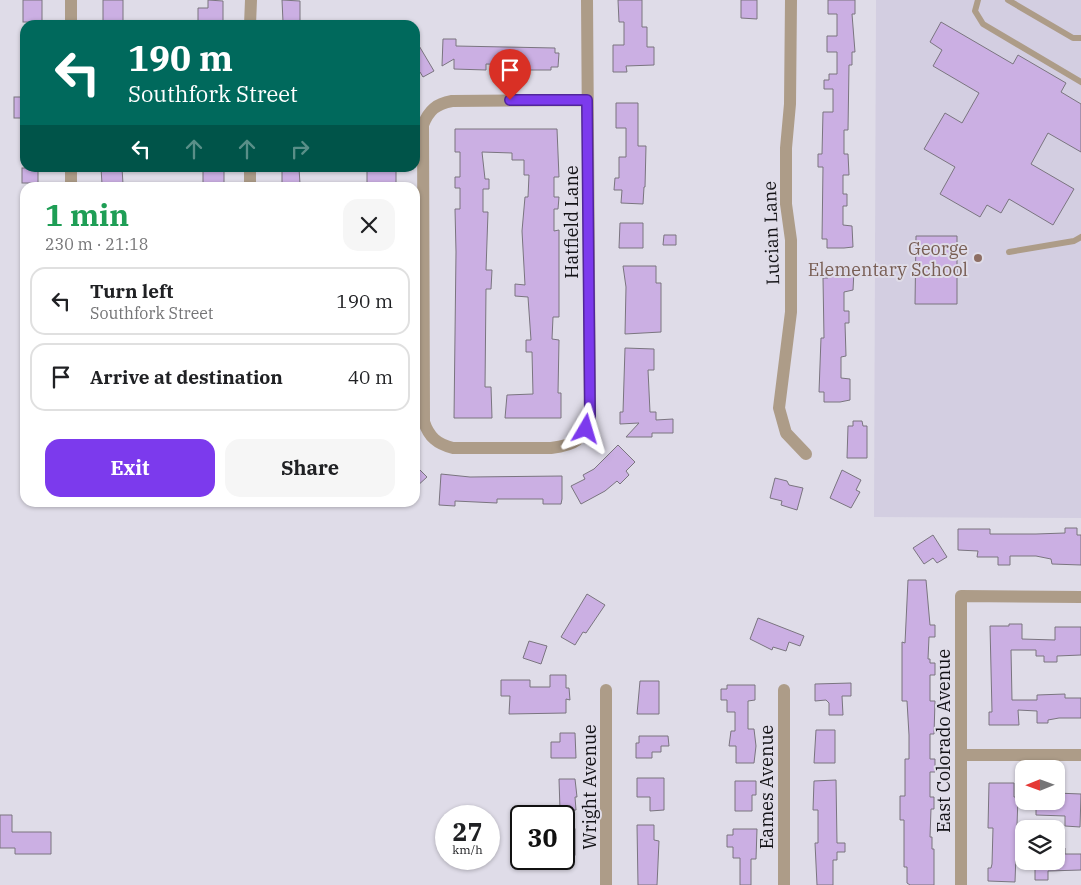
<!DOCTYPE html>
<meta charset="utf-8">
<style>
:root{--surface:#fff;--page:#f6f6f6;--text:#202124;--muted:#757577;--line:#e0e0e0;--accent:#7c3aed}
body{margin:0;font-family:"IBM Plex Serif",serif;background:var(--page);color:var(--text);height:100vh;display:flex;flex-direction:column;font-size:19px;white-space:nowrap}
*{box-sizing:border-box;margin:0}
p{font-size:16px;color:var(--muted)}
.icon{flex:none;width:28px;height:28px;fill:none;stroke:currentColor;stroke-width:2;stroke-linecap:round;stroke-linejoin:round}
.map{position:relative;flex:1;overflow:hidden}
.sheet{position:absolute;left:20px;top:182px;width:400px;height:325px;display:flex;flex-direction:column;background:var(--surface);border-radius:15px;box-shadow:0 1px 4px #0004}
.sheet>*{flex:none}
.banner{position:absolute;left:20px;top:20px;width:400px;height:152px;border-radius:15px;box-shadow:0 1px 4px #0004;background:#00695c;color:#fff;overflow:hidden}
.needle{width:32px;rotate:269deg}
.controls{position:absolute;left:1015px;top:760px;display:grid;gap:10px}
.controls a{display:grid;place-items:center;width:50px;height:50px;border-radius:10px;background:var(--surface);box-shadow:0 1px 4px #0004;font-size:25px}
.speed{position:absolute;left:435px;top:805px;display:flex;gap:10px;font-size:25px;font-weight:700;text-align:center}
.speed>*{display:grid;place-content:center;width:65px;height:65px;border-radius:50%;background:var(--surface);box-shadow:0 1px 4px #0004;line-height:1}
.speed small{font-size:12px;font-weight:400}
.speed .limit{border:2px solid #111;border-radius:8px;background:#fff;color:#111}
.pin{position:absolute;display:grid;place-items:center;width:42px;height:42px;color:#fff;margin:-51px -21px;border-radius:50% 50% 50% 0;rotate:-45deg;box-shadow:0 0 5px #0007}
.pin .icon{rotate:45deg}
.me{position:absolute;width:55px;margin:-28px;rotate:7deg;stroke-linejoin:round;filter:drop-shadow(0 0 4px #0008)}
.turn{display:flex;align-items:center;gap:18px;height:105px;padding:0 25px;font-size:22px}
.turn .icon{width:65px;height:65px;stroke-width:2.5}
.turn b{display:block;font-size:35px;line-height:42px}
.lanes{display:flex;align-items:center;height:48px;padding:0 25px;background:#0003;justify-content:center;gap:25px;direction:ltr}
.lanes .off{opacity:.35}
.round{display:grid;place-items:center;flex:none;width:52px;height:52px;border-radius:15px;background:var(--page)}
.headline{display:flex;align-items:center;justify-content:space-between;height:85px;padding:0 25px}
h1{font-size:30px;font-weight:800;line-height:38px;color:#1e9e55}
.button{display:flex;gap:10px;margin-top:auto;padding:10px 25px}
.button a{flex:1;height:58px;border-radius:15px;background:var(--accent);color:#fff;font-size:20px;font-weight:800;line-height:58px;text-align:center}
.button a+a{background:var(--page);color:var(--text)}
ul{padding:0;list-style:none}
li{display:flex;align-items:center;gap:15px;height:68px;margin:0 10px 8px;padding:0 15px;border:2px solid var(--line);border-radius:15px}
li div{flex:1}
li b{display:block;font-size:19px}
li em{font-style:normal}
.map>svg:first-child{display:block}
</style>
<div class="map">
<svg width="1081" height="885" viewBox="0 0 1081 885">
<rect width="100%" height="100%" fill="#dfdce8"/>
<polygon fill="#d3cee1" points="876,0 1081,0 1081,518 874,517"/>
<g fill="#cbafe3" stroke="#7a757f">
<rect x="23" y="0" width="19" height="22"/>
<rect x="103" y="0" width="20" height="22"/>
<polygon points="208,0 223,1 223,22 198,21 198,8 208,8"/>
<polygon points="282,0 300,1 300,22 283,22"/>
<polygon points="618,0 642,0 642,27 647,27 647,47 654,47 654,65 626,66 627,72 613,72 613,45 624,45 624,22 619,22"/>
<polygon points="741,0 757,0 757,19 741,18"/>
<polygon points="828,0 855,0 855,14 852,14 855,52 852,52 852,65 849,65 848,130 844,130 844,154 848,154 849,175 843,175 843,194 847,194 847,206 843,206 843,225 852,226 853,247 844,248 827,248 827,239 822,239 823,167 818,167 818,154 822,154 823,112 833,112 833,89 824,89 824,80 829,80 829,74 837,74 837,52 827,52 827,36 837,36 837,14 828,14"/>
<polygon points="941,22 1013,64 1018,55 1066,83 1061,92 1081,104 1081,152 1048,133 1031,164 1074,189 1053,225 1009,199 1001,213 987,205 980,217 940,194 955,167 924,149 945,113 962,123 979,93 933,66 942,50 930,42"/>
<polygon points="415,39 434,71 423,77 420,72 415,75"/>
<polygon points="443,39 456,39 456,46 555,48 555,53 559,53 558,67 551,67 551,70 518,70 518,65 486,64 486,70 454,69 454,59 442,66"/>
<rect x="14" y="97" width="11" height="21"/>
<polygon points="616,103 638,103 638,146 646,146 645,187 644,187 643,204 621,203 622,190 614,190 615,178 619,178 619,157 626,157 626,128 616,128"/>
<polygon points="455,129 557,129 559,177 554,177 554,197 559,197 558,209 554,209 554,231 559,230 559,317 553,317 552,339 559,340 558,393 561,393 561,418 505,418 507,395 533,394 532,352 526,352 526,340 531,340 528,297 515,296 515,284 525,285 522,231 525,197 528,197 529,175 524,175 524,160 512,160 512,153 482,152 485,179 489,179 489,189 483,189 483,212 488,212 486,270 492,270 491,289 486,289 485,387 491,387 492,418 454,418 456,252 455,209 460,209 460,188 455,188 455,177 460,177 460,152 455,152"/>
<rect x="22" y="168" width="16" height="15"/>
<polygon points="101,168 122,168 123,184 102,184"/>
<rect x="203" y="168" width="21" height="16"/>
<polygon points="282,168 299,168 300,184 282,184"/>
<rect x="367" y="168" width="29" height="20"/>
<polygon points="620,223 643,223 643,248 619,248"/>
<polygon points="664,235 676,235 676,245 663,245"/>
<polygon points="916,236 957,236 957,304 915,304"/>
<polygon points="623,266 656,266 656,283 661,283 661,332 625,334 626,287"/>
<polygon points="828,268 854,270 853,290 844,292 844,311 849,311 849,323 845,323 846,356 841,357 841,378 850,379 850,400 840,402 824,402 824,392 819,392 821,338 824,338 823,278 828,278"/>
<polygon points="625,348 654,349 654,370 648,370 650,412 656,412 656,420 673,419 673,433 652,433 652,437 626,437 639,423 620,424 620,412 623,412"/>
<polygon points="853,421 862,421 863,426 867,426 867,458 847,458 848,426 853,426"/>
<polygon points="618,445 635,462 626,471 629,475 620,484 617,481 605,491 581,504 571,486 585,479 583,475 594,469"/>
<polygon points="415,465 427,477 415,488"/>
<polygon points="842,470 861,480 856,490 860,492 851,508 830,498"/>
<polygon points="441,474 470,477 562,476 562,499 561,504 543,504 543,499 497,499 497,503 455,501 455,506 439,505"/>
<polygon points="775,478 787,481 789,485 803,488 797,510 781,505 782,501 770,498"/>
<polygon points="1065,528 1077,528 1077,535 1081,535 1081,565 1052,564 1051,559 1036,556 1010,556 1010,565 998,565 998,557 977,557 978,551 958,550 958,529 990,529 990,534 1036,534 1065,533"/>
<polygon points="933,535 947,557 937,563 933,558 924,564 913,548"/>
<polygon points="908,580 926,580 930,625 935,625 935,637 929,637 928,659 930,659 930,663 935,663 935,675 930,675 930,701 935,701 934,734 930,734 930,759 935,759 935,772 930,772 930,797 934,797 934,809 931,809 930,837 932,837 932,849 934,849 934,885 910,885 907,883 907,867 904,867 904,820 900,820 900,796 905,796 905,759 909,759 909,735 907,701 902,701 902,642 905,643"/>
<polygon points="587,594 605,605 586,633 583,632 575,645 561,637"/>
<polygon points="758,618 804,636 800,646 789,642 786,651 773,647 772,650 750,639"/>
<polygon points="1009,624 1022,624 1022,639 1055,640 1055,627 1081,627 1081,655 1057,656 1057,662 1044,662 1044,656 1036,656 1036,650 1011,650 1012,700 1037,700 1037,695 1065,694 1065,698 1081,698 1081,718 1059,718 1048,720 1048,723 1037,723 1037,711 1018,710 1019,725 989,725 989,712 992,712 990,626 1009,626"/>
<polygon points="529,641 547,646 541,664 523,658"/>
<polygon points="550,675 566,675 566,688 569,688 570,700 566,699 566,713 509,714 510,696 501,696 501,680 530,680 530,687 550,687"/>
<polygon points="640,681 659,681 659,714 637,714"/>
<polygon points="851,683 851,696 842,696 843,715 829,715 829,703 826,700 815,701 815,684"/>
<polygon points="727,685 755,685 755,700 748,701 748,729 754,729 756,746 754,763 736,763 736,746 729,746 731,731 735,731 735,712 727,712 727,700 721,700 721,689 727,689"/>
<polygon points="816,730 835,730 835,763 814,763"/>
<polygon points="560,733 575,733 576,758 551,758 551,742 560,742"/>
<polygon points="639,736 668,736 669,746 661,746 661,752 652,752 652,758 636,758 636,743 639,743"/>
<polygon points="637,778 664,778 664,810 650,811 650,797 637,797"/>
<polygon points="559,779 575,779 577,797 575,797 576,810 560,810"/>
<polygon points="836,780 837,843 845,843 845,852 837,852 837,860 833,860 833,885 817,885 815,843 818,843 818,810 813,810 814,781"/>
<polygon points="735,781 756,781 756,795 752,795 752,811 735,811"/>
<polygon points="989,783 1014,783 1014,797 1018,797 1015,882 988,881 988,868 991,868 992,864 993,828 988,828"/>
<polygon points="1056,793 1081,794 1080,827 1065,826 1065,816 1036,815 1036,801 1056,801"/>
<polygon points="0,815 12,815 12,832 51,832 51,854 15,854 15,848 0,848"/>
<polygon points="637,825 654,825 654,840 659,841 657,885 638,885"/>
<rect x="564" y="829" width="11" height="26"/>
<polygon points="733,829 757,829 756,859 751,859 751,885 740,885 740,858 733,858 733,847 727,847 727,835 733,835"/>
<polygon points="1056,848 1065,848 1065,854 1081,854 1081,870 1048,871 1048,880 1035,880 1035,861 1056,861"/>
</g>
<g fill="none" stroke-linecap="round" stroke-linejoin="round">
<g stroke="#ad9c88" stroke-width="6">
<polyline points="978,0 975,11 983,24 1081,82"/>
<polyline points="1008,0 1073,38 1081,38"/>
<polyline points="1009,252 1074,241 1081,237"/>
</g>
<g stroke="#ad9c88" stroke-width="12">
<path d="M587 0 590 416C583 441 575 445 551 448H453C437 444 429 437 424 422L423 125C429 110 436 104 452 101L587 100"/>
<polyline points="791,0 790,104 786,148 786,204 791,240 791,312 779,408 786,433 806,454"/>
<polyline points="71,25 71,0"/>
<polyline points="250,25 251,0"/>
<polyline points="71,188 71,168"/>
<polyline points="250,188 250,168"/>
<polyline points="606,690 606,885"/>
<polyline points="784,690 784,885"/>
<polyline points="961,755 1081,755"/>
<polyline points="961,885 961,596 1081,597"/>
</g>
</g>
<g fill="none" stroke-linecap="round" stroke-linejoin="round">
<defs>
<polyline id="route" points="510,100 587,100 590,416 586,429"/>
</defs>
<use href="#route" stroke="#51269a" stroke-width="12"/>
<use href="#route" stroke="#7c3aed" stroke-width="9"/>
</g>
<circle fill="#8d6e63" stroke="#dfdce8" stroke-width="2" cx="978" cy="258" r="5"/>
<g text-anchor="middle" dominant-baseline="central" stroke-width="4" stroke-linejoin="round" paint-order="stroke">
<g font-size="18" fill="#131216" stroke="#dfdce8">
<text transform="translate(571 222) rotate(-90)">Hatfield Lane</text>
<text transform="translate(771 233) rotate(-92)">Lucian Lane</text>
<text transform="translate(943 741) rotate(-90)">East Colorado Avenue</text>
<text transform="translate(589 787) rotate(-90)">Wright Avenue</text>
<text transform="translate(766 787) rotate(-90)">Eames Avenue</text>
</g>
<g font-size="18" fill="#785e54" stroke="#dfdce8" text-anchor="end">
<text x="968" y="248">George<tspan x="968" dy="21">Elementary School</tspan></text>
</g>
</g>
</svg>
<div class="controls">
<a><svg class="needle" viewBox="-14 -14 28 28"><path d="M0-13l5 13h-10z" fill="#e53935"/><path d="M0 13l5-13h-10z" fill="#757577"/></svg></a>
<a><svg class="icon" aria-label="layers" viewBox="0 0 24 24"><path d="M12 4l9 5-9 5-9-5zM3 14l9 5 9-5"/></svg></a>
</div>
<div class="speed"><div>27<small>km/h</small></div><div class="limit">30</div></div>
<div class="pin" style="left:510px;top:100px;background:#d93025"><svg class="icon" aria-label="arrive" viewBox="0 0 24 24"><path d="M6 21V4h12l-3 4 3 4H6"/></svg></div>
<svg class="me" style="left:586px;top:429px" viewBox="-20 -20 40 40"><path d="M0-17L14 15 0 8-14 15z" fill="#7c3aed" stroke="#fff" stroke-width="4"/></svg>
<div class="banner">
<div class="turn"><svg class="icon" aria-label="left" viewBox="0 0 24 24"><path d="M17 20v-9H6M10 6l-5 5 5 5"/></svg><div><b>190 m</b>Southfork Street</div></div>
<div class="lanes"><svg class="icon" aria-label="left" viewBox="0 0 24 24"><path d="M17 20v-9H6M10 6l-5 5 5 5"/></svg><svg class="icon off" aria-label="ahead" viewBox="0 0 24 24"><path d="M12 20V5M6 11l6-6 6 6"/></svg><svg class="icon off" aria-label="ahead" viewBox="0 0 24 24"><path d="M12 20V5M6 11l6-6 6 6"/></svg><svg class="icon off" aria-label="right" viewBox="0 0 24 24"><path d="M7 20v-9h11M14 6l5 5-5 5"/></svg></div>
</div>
<section class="sheet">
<div class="headline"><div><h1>1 min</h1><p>230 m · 21:18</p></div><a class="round"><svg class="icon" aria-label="close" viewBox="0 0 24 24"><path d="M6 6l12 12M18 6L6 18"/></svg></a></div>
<ul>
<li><svg class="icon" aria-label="left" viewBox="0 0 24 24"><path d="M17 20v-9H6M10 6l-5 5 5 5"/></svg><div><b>Turn left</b><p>Southfork Street</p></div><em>190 m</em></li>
<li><svg class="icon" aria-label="arrive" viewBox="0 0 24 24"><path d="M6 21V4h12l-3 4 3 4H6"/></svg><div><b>Arrive at destination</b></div><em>40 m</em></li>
</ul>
<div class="button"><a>Exit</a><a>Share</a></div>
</section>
</div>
